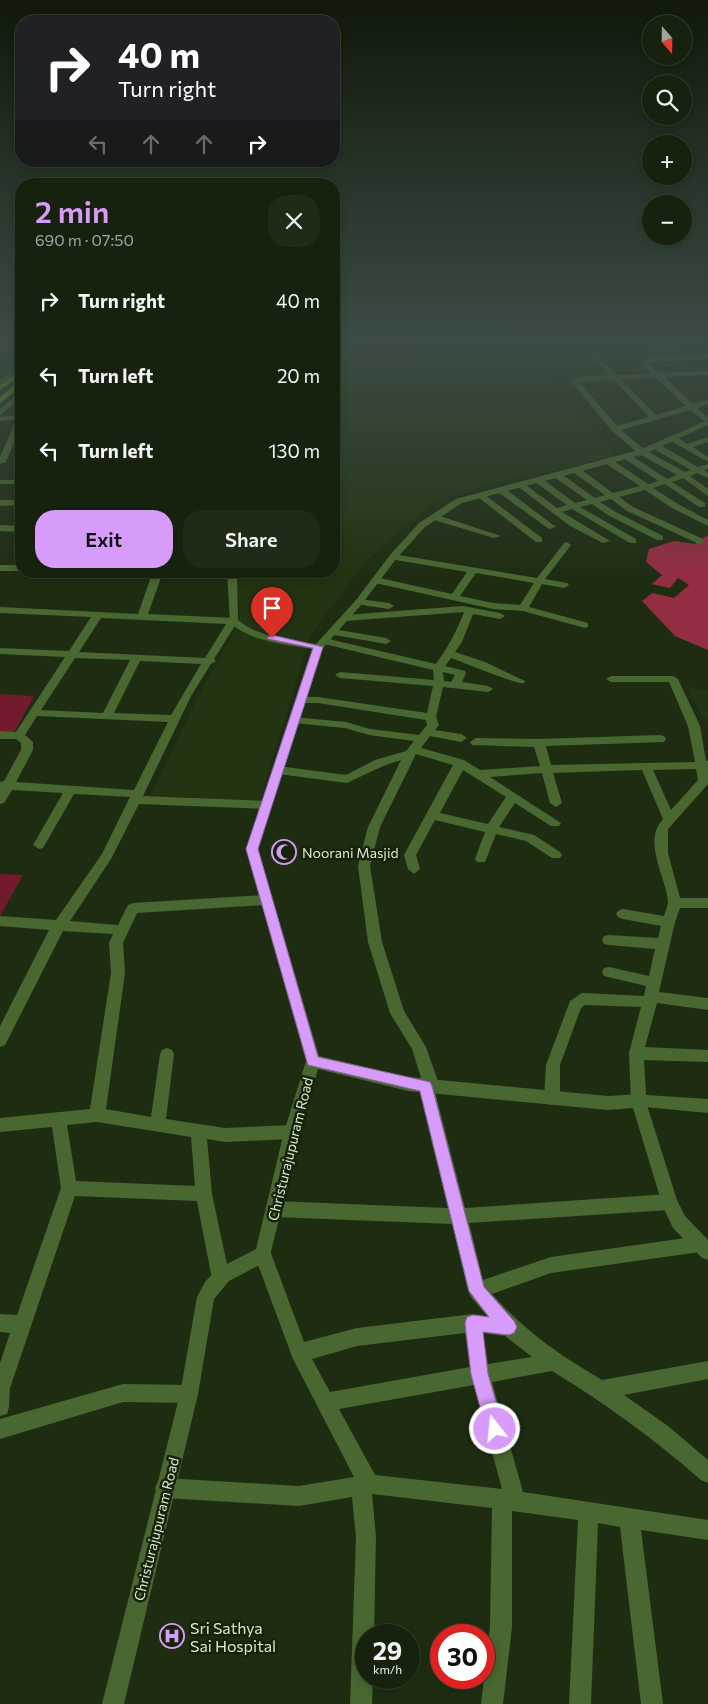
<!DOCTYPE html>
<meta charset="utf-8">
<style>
:root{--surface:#16220e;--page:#1f2a17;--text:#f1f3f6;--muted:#9ea49e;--line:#353f2e;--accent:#d79bf9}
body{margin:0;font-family:Commissioner,sans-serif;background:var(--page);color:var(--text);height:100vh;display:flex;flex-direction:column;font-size:19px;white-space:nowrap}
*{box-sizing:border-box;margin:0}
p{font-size:16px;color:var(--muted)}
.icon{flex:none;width:28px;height:28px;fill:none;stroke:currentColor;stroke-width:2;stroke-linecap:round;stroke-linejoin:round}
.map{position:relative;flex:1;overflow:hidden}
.panel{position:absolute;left:15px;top:178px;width:325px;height:400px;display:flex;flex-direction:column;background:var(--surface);border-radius:20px;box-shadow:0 2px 8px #0003,0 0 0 1px var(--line)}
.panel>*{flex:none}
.banner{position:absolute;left:15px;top:15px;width:325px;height:152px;border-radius:20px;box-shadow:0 2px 8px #0003,0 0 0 1px var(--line);background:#202124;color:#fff;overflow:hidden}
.needle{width:32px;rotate:160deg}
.controls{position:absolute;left:642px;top:15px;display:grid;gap:10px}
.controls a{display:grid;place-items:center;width:50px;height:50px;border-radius:50%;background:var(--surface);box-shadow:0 2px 8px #0003,0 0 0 1px var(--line);font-size:25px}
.speed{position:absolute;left:355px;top:1624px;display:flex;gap:10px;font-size:25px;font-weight:700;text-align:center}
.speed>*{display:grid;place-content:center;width:65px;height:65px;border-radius:50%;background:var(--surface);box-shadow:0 2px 8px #0003,0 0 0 1px var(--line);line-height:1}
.speed small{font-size:12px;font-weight:400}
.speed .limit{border:8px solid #d22;background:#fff;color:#111}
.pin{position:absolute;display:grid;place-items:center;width:42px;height:42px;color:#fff;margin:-51px -21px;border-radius:50% 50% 50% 0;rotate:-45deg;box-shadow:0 0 5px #0007}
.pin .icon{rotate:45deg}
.me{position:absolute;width:55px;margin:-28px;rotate:344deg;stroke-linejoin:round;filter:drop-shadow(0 0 4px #0008)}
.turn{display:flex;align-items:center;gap:18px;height:105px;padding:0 20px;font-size:22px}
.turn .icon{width:65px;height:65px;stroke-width:2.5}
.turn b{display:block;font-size:35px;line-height:42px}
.lanes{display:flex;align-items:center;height:48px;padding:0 20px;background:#0003;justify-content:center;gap:25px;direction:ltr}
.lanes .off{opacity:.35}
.round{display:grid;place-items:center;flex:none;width:52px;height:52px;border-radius:20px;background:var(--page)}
.overview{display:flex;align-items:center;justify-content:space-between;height:85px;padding:0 20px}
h1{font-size:30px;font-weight:600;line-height:38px;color:var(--accent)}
.button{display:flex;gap:10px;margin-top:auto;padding:10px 20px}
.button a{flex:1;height:58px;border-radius:20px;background:var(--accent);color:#111;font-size:20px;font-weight:600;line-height:58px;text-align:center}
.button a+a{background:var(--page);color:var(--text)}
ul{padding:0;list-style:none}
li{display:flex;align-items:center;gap:15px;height:75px;padding:0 20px}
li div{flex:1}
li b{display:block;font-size:19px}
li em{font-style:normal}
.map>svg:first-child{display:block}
</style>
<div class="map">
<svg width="708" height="1704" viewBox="0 0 708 1704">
<rect width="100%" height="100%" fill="#1e2d12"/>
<g fill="#223412">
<polygon points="334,337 675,337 683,350 592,354 609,374 551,380 616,456 492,484 433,503 365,562 310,636 260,802 151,795 195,703 231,638 240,617 237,571 334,571"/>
<polygon points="685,685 697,689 708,689 708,721 703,718"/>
</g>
<g fill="#731a2e">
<polygon points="334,337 352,337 350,359 334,358"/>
<polygon points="366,337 417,337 416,359 363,359"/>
<polygon points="0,694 34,696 14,733 0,732"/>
<polygon points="0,874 23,875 0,916"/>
</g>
<polygon fill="#932e42" points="708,535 708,650 675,636 642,601 652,593 674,598 689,585 678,578 670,588 652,584 662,575 646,562 649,549 674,541 695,544"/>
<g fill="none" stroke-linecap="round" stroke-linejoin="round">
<g fill="#496731" fill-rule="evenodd">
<polygon points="708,337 708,340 679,340 676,338"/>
<rect x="0" y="349" width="21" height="4"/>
<path d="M595 354 617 375 651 374 640 362 650 357 708 355V359L648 363 659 373 708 371V375L664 377 693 404 708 400V404L697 408 708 418V424L690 410 621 430 645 450 685 472 691 470 654 449V445H660L698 467 708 464V469L704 470 708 473V478L697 473 690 476 708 489V496L683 478 672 482 705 503V507H699L665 484 653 488 678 504 708 520V526L672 508 645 490 619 497 633 507 703 539V543H697L627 511 611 499 600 502 614 511 663 536V540H657L608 515 592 504 580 507 636 539V543H630L572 509 562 512 610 541 603 543 570 526 516 485 523 483 557 508 567 505 535 482V478H541L575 503 587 500 554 477V473H560L595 498 605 495 573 472V468H579L613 493 640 486 605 463V459H611L648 484 659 481 623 458V454H629L667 479 677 475 639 454 612 431 571 381 580 377 610 375 592 356ZM656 378 686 406 656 415 621 379ZM614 380 649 417 617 426 579 382Z"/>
<polygon points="21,415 21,425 6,462 0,464 0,457 16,420 0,421 0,417"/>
<polygon points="671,437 677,437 687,444 708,437 708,442 693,447 708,457 708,462 671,441"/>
<rect x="0" y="480" width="21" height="4"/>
<polygon points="498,488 504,488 556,527 549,529 498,492"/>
<polygon points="481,492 542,538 542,542 536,542 478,497 477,495"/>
<polygon points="0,500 21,500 21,505 0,506"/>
<polygon points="431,515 437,515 501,536 494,538 431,519"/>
<polygon points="0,525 21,526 21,532 0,531"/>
<path d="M567 542 571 545 545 579 567 583 569 585 564 588 542 584 529 607 588 623V627L585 628 523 611 493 609 375 583 370 580 375 577 452 594 467 572 390 559V555L393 554 537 578 564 543ZM476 573 534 583 520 605 493 603 460 596Z"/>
<rect x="0" y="565" width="21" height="6"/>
<path d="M90 571 160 573 162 575 148 614 233 618 238 621 214 659 216 661 211 664 191 696 143 796 266 801 272 805 266 809 139 804 111 859 70 921 118 925 128 905 133 903 266 895 271 897 273 900 271 903 266 905 137 913 123 943 125 973 106 1109 151 1117 160 1054 162 1050 167 1048 172 1050 174 1054 166 1119 225 1128 292 1125 298 1127 300 1132 298 1137 292 1139 225 1142 207 1139 212 1194 229 1274 226 1280 220 1283 214 1280 211 1274 197 1201 75 1196 10 1388 9 1407 7 1414 0 1416V1363L10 1333 0 1332V1314L17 1315 61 1188 52 1127 0 1132V1118L90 1109 111 973 109 943 113 934 63 931 5 1045 0 1047V1026L49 930 0 926V916L56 920 102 854 130 797 74 794 43 848 39 849 33 845 63 793 12 790 4 803 0 804V782L4 781 21 750V743L16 739H0V731L16 732 65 657 0 654V648L69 651 91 617 0 613V607L138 614 151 577 94 574ZM101 618 226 624 205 658 79 652ZM75 658 130 660 103 713 41 710ZM140 661 201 664 171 715 114 713ZM37 716 168 722 134 790 16 782 33 750V742L25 735ZM97 1122 191 1137 195 1186 76 1181 67 1125Z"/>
<polygon points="359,599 389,603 394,606 389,609 356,604 356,600"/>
<path d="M463 606 500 613 505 616 500 619 473 614 462 642 455 652 485 662 525 681 524 683C517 685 463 662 451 658L445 666 465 671 466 673 462 682 488 686 493 689 488 692 443 687 436 717 439 725 435 730 461 734 467 738 461 742 430 736 421 748 464 760 480 770 540 766 534 747 472 745 470 742 476 738 539 739 660 735 664 736 666 739 664 742 546 746 551 765 695 762 688 726 669 682H611L606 679 611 676H673L678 679 700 726 706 761H708V784L668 829V853L680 898H708V908H680L675 922 659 992 708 998V1010L657 1003 645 1047 708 1050V1062L644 1060 646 1095 708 1099V1113L634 1106 631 1101 629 1053 641 1007 585 1005 581 1008 560 1065V1098L557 1103 552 1105 547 1103 544 1098 546 1065 570 1001 582 993 644 996 646 986 604 976 602 972 604 968 609 967 649 976 655 949 609 945 604 944 602 940 604 936 609 935 658 938 661 926 623 919 618 917 616 914 618 911 623 909 664 916C665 912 668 906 668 902 666 876 642 842 663 819L642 770 553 773 562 803 556 807 550 803 542 773 490 777 561 823 559 826H551L515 803 499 827 534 835 560 852 562 855 560 858H552L526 841 496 834 485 862H477L475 859 485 832 435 820 416 855 420 869 414 874 408 869 404 855 453 765 416 754 380 827 370 866 382 942 404 1011 426 1047 440 1087 435 1092 465 1208 669 1194 675 1197 677 1202 675 1207 669 1210 469 1223 483 1280 551 1257 700 1236 706 1238 708 1243 706 1250 700 1252 551 1273 492 1294C527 1333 558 1354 602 1380L708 1361V1379L624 1395 668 1426 708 1460V1483L701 1480C654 1439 605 1403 552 1371L492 1382 523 1492 708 1520V1540L641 1530 663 1704H641L620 1527 598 1523 591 1704H569L578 1520 512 1511V1627L503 1704H481L490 1627 492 1508 372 1494 376 1537 374 1635H366V1678H373L372 1704H350L356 1537 352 1497 299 1506 165 1498 158 1495 155 1488 158 1481 165 1478 299 1486 354 1477 293 1359 254 1254 257 1248 263 1246 269 1248 304 1342 357 1328 473 1314 487 1316 471 1297 468 1291 452 1224 274 1217 268 1215 266 1209 268 1203 274 1201 448 1208 418 1086 422 1081 412 1049 390 1013 368 942 358 866 368 827 401 760 383 766 347 783 278 774 272 770 278 766 346 775 375 760 406 751 414 741 369 735 345 728 294 723 289 720 294 717 346 722 370 729 419 735 427 725 426 720 318 703H300L295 700 300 697H318L427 713 433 686 340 678 335 675 340 672 434 680 433 670 320 643 319 641 324 638 436 664C448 647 456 633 464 612L345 621 340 618 345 615ZM443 672 455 675 451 682 444 681ZM696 769 698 780 671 810 653 770ZM463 770 506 797 488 824 440 813ZM465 1333 470 1367 330 1392 312 1359 357 1346ZM483 1333 505 1336 532 1357 488 1364ZM474 1385 502 1489 375 1475 339 1409Z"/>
<polygon points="333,629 386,638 391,641 386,644 329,634 328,632"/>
<polygon points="123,1384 189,1385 196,1387 198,1394 196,1401 189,1403 123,1402 0,1439 0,1419"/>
</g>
<g fill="#496731" fill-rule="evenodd">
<polygon points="21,366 21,371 0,384 0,379"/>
<polygon points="18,394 21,394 21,399 0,415 0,409"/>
<path d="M708 420V425L645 454 462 503 425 527 396 559 362 604 323 648 258 849 319 1056 408 1077 608 1096 639 1094 644 1096 677 1200 685 1216 708 1240V1260L702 1258 673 1228 663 1207 633 1108 608 1110 408 1091 318 1069 300 1132 269 1260 229 1281 214 1299 198 1394 124 1704H102L180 1394 197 1297 205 1282 217 1269 256 1249 284 1132 306 1061 246 849 312 649C284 644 252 642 230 623L227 571H237L238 620C259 638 290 639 316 644L356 600 390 555 419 523 456 499 639 450Z"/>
</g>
<g fill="#67a427" fill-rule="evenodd">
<polygon points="21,370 21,375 0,390 0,385"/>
<polygon points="18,382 21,382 21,387 0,403 0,397"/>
</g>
</g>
<linearGradient id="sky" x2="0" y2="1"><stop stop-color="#10190a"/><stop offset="0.59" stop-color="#3b4c44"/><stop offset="1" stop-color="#3b4c44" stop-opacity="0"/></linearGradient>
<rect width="708" height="576" fill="url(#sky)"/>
<polygon fill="#d79bf9" stroke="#8c65a2" points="272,635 323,647 258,849 318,1057 430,1082 432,1086 484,1287 514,1321 517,1327 514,1333 509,1335 483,1332 488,1374 504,1429 501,1435 495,1437 489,1435 486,1429 471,1374 465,1323 467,1317 473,1315 489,1317 469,1291 420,1091 308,1065 246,849 313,648 268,639 267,638"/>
<defs>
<symbol id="mosque-ring" viewBox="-11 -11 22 22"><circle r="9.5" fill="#152308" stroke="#d79bf9" stroke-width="1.5"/><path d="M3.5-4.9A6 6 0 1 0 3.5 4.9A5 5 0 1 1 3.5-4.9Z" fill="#d79bf9"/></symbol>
<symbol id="hospital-ring" viewBox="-11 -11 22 22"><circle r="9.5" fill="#152308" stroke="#d79bf9" stroke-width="1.5"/><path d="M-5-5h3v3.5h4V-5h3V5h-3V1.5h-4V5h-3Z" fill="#d79bf9"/></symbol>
</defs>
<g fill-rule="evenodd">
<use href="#mosque-ring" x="270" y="838" width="28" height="28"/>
<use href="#hospital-ring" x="158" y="1622" width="28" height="28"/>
</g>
<g text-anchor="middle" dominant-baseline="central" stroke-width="5" stroke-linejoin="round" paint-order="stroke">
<g font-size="14" fill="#dce7d6" stroke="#152308" text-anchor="start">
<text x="302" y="852">Noorani Masjid</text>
</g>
<g font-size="14" fill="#dce7d6" stroke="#152308">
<text transform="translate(290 1149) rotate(-76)">Christurajupuram Road</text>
<text transform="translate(156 1529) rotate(-76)">Christurajupuram Road</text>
</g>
<g font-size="16" fill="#dce7d6" stroke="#152308" text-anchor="start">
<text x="190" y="1627">Sri Sathya<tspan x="190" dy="18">Sai Hospital</tspan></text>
</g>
</g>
</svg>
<div class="controls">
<a><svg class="needle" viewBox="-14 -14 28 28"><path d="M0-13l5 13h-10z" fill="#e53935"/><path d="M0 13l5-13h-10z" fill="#9ea49e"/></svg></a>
<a><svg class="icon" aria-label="search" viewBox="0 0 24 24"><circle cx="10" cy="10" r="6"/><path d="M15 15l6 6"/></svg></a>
<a>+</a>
<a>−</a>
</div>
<div class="speed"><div>29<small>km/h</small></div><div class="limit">30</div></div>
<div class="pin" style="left:272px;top:638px;background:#d93025"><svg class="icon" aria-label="arrive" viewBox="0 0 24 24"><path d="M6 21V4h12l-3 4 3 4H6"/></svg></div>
<svg class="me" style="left:495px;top:1429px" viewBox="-20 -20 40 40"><circle r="17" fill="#d79bf9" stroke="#fff" stroke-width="3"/><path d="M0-11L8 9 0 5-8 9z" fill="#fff"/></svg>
<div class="banner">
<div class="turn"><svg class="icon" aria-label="right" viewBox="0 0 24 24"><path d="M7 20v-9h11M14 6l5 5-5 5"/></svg><div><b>40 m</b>Turn right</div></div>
<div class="lanes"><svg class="icon off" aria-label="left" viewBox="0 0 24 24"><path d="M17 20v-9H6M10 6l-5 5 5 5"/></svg><svg class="icon off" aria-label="ahead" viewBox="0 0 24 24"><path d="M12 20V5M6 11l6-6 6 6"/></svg><svg class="icon off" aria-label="ahead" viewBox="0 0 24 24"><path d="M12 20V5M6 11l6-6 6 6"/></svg><svg class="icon" aria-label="right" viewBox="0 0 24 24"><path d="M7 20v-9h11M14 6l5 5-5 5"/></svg></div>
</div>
<section class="panel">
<div class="overview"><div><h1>2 min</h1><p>690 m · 07:50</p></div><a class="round"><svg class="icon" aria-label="close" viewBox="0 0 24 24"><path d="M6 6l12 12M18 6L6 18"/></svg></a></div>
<ul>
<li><svg class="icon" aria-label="right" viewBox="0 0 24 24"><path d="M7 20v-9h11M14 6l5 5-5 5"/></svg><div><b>Turn right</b></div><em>40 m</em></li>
<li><svg class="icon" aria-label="left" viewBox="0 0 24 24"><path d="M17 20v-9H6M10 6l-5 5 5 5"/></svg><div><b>Turn left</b></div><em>20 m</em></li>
<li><svg class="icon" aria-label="left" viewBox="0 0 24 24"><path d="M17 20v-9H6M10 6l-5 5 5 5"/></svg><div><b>Turn left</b></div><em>130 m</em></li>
</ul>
<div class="button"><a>Exit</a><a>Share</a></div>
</section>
</div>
